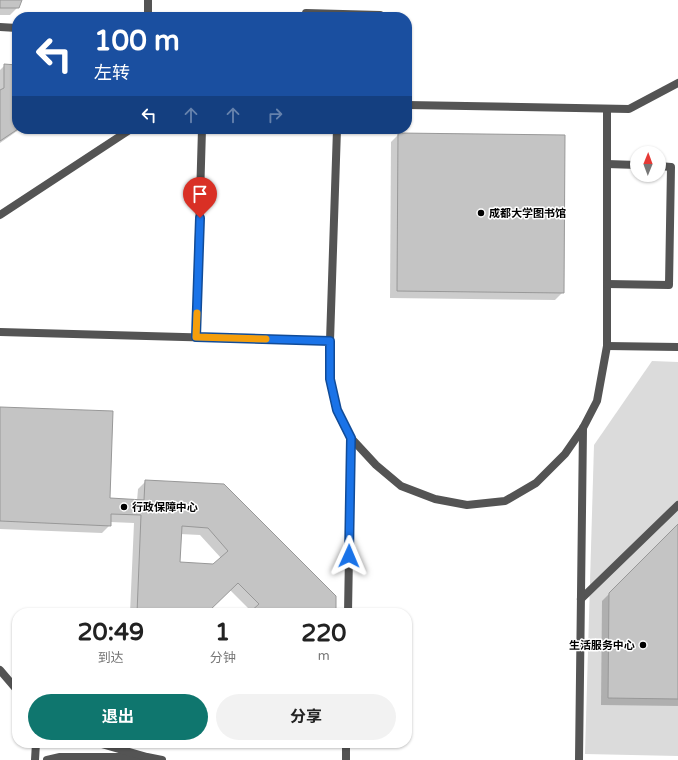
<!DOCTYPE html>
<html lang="zh">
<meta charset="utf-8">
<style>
:root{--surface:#fff;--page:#f2f2f2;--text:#222;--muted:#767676;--accent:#0f766e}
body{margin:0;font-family:"Varela Round","Noto Sans SC",sans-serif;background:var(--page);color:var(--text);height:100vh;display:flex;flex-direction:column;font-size:15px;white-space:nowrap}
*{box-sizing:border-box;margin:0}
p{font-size:13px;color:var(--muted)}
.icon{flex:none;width:22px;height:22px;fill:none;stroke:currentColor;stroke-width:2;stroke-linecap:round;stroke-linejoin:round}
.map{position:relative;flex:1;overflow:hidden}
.sheet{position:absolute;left:12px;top:608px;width:400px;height:140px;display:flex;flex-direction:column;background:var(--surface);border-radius:16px;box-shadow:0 1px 3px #0004}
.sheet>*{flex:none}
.guide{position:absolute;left:12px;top:12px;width:400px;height:122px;border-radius:16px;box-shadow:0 1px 3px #0004;background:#1a4fa0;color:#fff;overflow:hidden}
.needle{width:26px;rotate:1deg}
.controls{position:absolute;left:630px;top:146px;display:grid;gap:8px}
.controls a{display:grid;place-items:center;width:36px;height:36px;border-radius:50%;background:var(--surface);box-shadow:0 1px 3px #0004;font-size:20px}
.pin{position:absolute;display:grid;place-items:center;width:34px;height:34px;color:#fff;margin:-41px -17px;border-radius:50% 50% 50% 0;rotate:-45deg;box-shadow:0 0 4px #0007}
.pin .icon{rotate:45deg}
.me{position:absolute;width:44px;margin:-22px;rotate:1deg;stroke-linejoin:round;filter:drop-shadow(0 0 3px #0008)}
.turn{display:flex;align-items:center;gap:14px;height:84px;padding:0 16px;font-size:18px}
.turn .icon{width:52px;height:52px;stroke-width:2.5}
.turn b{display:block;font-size:28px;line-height:34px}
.lanes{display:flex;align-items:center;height:38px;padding:0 16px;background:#0003;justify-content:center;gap:20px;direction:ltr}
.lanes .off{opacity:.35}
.eta{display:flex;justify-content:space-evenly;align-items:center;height:68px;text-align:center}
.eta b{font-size:24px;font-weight:700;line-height:28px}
.action{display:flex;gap:8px;margin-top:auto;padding:8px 16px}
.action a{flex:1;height:46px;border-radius:24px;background:var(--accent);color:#fff;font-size:16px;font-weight:700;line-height:46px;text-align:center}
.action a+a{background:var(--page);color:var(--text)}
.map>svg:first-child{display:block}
</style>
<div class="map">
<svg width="678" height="760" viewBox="0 0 678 760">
<rect width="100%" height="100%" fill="#fff"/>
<polygon fill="#dbdbdb" points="652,361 678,362 678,756 585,754 594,445"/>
<g fill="#0003" fill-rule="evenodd">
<polygon points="0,0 21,0 18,7 10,15 0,15"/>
<polygon points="5,65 17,129 20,129 0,143 0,70"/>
<polygon points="399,134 563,292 555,300 390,298 391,142"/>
<path d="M0 408 108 499 137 501 138 489 145 482 335 613H251L252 612 230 590 206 613H130L134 523 110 522V525L102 533 0 529ZM180 534 200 535 221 558 214 565 179 563Z"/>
<polygon points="678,525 678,706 601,705 602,601"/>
</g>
<g fill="#c4c4c4" stroke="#989898" fill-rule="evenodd">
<polygon points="0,0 22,0 19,8 0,8"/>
<polygon points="4,64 17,65 18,129 0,141 0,90 4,88"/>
<polygon points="398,133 565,135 564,293 397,291"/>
<path d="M0 407 113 411 110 498 144 500 145 480 224 484 336 596V613H249L259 604 238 583 207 613H137L141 515 111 514V526L0 521ZM182 526 208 528 228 551 213 564 180 562Z"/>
<polygon points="678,524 678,699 608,698 609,593"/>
</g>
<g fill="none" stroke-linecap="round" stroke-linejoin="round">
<g stroke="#545454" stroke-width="8">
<polyline points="148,17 148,0"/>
<polyline points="306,17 306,13 380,15 380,17"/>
<polyline points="0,27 17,28"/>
<polyline points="337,129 330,341 330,379 337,410 351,438 376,465 401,486 435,499 467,505 505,501 536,483 565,454 583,428 597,401 607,346 607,109"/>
<polyline points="607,164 637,165"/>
<polyline points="607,284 669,285 671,167 659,166"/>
<polyline points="0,332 330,341"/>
<polyline points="196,337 202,129"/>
<polyline points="607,346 678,347"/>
<polyline points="581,599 678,505"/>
<polyline points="348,613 351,438"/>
<polyline points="35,760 36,743"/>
<polyline points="47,760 60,757 143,757"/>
<polyline points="346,760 346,743"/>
<polyline points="579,760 583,428"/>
</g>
<g stroke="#545454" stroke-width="8">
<polyline points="407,105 629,109 678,83"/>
<polyline points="0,215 131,129"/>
<polyline points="0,670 17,690"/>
<polyline points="98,743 147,757 162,760"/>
</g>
</g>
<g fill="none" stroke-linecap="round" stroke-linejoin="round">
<defs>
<polyline id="route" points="200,218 196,337 330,341 330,379 337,410 351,438 349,556"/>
</defs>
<use href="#route" stroke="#114b97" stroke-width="10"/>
<use href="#route" stroke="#1a73e8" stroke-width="7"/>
<polyline stroke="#f59e0b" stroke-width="7" points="197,313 196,337 266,339"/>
</g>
<g fill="#000" stroke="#fff" stroke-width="1.5">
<circle cx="481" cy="213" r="4"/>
<circle cx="124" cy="507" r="4"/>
<circle cx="643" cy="645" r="4"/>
</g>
<g text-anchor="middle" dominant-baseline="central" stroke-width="3" stroke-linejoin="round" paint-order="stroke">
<g font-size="11" font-weight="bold" fill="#000" stroke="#fff" text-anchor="start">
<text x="489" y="213">成都大学图书馆</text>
<text x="132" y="507">行政保障中心</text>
<text x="635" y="645" text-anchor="end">生活服务中心</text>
</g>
</g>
</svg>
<div class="controls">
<a><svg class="needle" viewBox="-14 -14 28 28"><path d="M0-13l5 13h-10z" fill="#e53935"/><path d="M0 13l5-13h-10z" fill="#767676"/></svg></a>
</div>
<div class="pin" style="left:200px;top:218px;background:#d93025"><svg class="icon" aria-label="arrive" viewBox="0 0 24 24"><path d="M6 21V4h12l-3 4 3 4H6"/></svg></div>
<svg class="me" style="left:349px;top:556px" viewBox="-20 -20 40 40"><path d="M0-17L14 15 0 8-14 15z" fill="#1a73e8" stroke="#fff" stroke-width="4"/></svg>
<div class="guide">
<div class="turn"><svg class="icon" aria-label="left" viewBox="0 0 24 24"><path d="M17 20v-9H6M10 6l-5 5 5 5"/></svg><div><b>100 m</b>左转</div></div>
<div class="lanes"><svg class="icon" aria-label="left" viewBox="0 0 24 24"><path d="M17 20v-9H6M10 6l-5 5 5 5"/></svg><svg class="icon off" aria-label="ahead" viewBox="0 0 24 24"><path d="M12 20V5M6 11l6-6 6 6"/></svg><svg class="icon off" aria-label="ahead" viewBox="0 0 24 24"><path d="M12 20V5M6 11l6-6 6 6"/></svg><svg class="icon off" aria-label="right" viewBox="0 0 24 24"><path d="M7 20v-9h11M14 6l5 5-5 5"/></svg></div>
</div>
<section class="sheet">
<div class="eta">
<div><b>20:49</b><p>到达</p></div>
<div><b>1</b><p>分钟</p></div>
<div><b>220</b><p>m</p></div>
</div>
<div class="action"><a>退出</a><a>分享</a></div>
</section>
</div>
